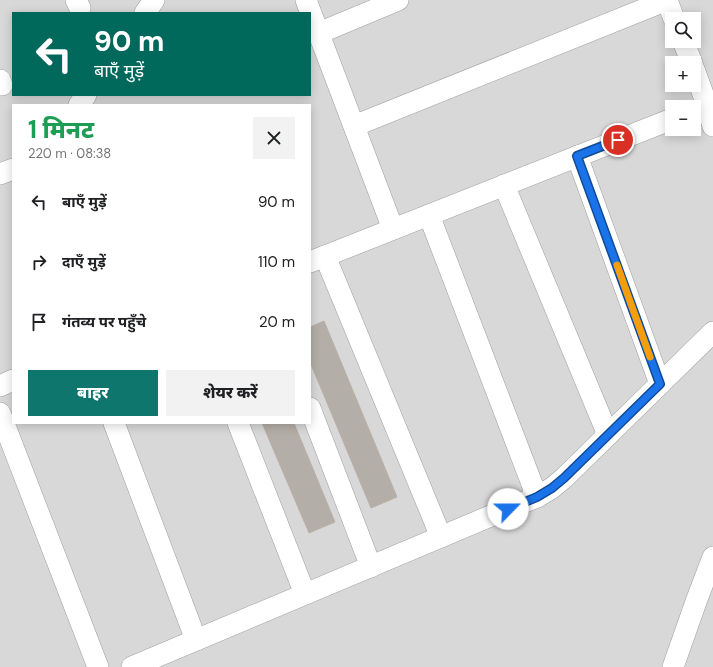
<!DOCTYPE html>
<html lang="hi">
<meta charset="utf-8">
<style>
:root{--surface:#fff;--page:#f2f2f2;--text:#202124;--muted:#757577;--accent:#0f766e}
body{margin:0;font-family:"DM Sans","Noto Sans Devanagari",sans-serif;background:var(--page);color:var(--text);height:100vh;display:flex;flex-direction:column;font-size:15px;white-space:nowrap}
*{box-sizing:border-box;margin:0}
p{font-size:13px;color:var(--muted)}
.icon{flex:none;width:22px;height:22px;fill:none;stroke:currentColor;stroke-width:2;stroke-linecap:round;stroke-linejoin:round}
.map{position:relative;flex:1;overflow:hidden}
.side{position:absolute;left:12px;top:104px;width:299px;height:320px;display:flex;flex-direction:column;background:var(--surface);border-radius:0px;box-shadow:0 2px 10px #0003}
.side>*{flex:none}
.top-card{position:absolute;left:12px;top:12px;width:299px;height:84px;border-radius:0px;box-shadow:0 2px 10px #0003;background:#00695c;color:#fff;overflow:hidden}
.fabs{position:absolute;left:665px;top:12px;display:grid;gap:8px}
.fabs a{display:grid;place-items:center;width:36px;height:36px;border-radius:0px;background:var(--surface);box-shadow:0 2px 10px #0003;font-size:20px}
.pin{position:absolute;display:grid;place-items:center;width:34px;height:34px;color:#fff;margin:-17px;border:2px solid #fff;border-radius:50%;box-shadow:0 1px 4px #0007}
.me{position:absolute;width:44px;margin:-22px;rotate:67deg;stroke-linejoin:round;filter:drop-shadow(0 0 3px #0008)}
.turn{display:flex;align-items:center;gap:14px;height:84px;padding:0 16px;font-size:18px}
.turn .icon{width:52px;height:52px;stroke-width:2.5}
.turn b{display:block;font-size:28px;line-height:34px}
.round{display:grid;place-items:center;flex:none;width:42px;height:42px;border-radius:0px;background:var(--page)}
.summary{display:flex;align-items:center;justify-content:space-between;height:68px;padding:0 16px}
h1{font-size:24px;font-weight:800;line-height:30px;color:#1e9e55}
.action{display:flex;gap:8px;margin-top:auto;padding:8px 16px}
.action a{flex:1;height:46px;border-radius:0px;background:var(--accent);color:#fff;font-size:16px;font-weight:800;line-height:46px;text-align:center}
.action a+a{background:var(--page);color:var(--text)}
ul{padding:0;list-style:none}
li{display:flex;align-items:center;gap:12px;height:60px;padding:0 16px}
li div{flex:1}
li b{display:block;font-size:15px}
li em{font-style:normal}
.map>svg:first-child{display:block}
</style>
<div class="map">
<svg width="713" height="667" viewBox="0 0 713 667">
<rect width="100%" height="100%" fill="#ebe8e2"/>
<path fill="#d9d8d8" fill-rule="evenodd" d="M0 0H713V667H0ZM13 13H310V95H13ZM672 19H694V41H672ZM672 63H694V85H672ZM13 105H310V423H13ZM672 107H694V129H672Z"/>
<g fill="#b4aea8" stroke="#bbb0a6">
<polygon points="324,321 397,497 371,508 310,362 310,327"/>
<polygon points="262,423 294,423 335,522 309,533"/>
</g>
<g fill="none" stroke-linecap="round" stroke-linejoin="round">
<defs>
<g id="minor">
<polyline points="76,0 80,8"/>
<polyline points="306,0 393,229"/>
<polyline points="667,0 674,19"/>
<polyline points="145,13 154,0"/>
<polyline points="319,33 398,0"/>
<polyline points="683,41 692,63"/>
<polyline points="694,69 707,105 713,126"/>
<polyline points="0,80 2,85"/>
<polyline points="79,105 86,95"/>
<polyline points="354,126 667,0"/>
<polyline points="577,156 660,384"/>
<polyline points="0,174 13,169"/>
<polyline points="504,185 608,435"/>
<polyline points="429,215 537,497"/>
<polyline points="325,256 441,537"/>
<polyline points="310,262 672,119"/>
<polyline points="0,386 13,380"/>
<polyline points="310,408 371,567"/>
<polyline points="0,413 98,667"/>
<polyline points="114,423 196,640"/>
<polyline points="238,423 305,594"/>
<polyline points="132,667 507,509 537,497 552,488 564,478 713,332"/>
<polyline points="673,667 697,599 713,557"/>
</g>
</defs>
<use href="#minor" stroke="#9f9f9f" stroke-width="22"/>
<use href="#minor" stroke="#fff" stroke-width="21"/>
</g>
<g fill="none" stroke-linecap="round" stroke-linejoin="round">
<defs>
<polyline id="route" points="508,509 537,497 552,488 564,478 660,384 577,156 618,140"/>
</defs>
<use href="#route" stroke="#114b97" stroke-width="10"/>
<use href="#route" stroke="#1a73e8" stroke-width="7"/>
<polyline stroke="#f59e0b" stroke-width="7" points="617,265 650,357"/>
</g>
</svg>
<div class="fabs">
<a><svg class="icon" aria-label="search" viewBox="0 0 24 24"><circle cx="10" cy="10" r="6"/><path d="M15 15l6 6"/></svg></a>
<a>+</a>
<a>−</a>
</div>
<div class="pin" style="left:618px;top:140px;background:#d93025"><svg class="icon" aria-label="arrive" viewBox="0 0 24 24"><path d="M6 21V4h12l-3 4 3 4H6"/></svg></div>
<svg class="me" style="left:508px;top:509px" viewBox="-20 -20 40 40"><circle r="19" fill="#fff"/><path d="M0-13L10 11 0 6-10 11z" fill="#1a73e8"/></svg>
<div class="top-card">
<div class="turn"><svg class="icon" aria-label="left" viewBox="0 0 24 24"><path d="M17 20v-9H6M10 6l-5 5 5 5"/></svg><div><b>90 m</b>बाएँ मुड़ें</div></div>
</div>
<section class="side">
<div class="summary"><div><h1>1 मिनट</h1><p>220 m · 08:38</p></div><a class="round"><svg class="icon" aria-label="close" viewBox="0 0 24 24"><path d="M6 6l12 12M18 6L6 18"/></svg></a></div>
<ul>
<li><svg class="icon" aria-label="left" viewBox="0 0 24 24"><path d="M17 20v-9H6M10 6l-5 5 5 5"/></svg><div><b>बाएँ मुड़ें</b></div><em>90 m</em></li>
<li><svg class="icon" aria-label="right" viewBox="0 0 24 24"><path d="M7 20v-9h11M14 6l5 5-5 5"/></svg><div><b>दाएँ मुड़ें</b></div><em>110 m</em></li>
<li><svg class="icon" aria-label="arrive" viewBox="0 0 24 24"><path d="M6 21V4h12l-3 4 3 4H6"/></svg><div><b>गंतव्य पर पहुँचे</b></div><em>20 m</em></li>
</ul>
<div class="action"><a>बाहर</a><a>शेयर करें</a></div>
</section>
</div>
